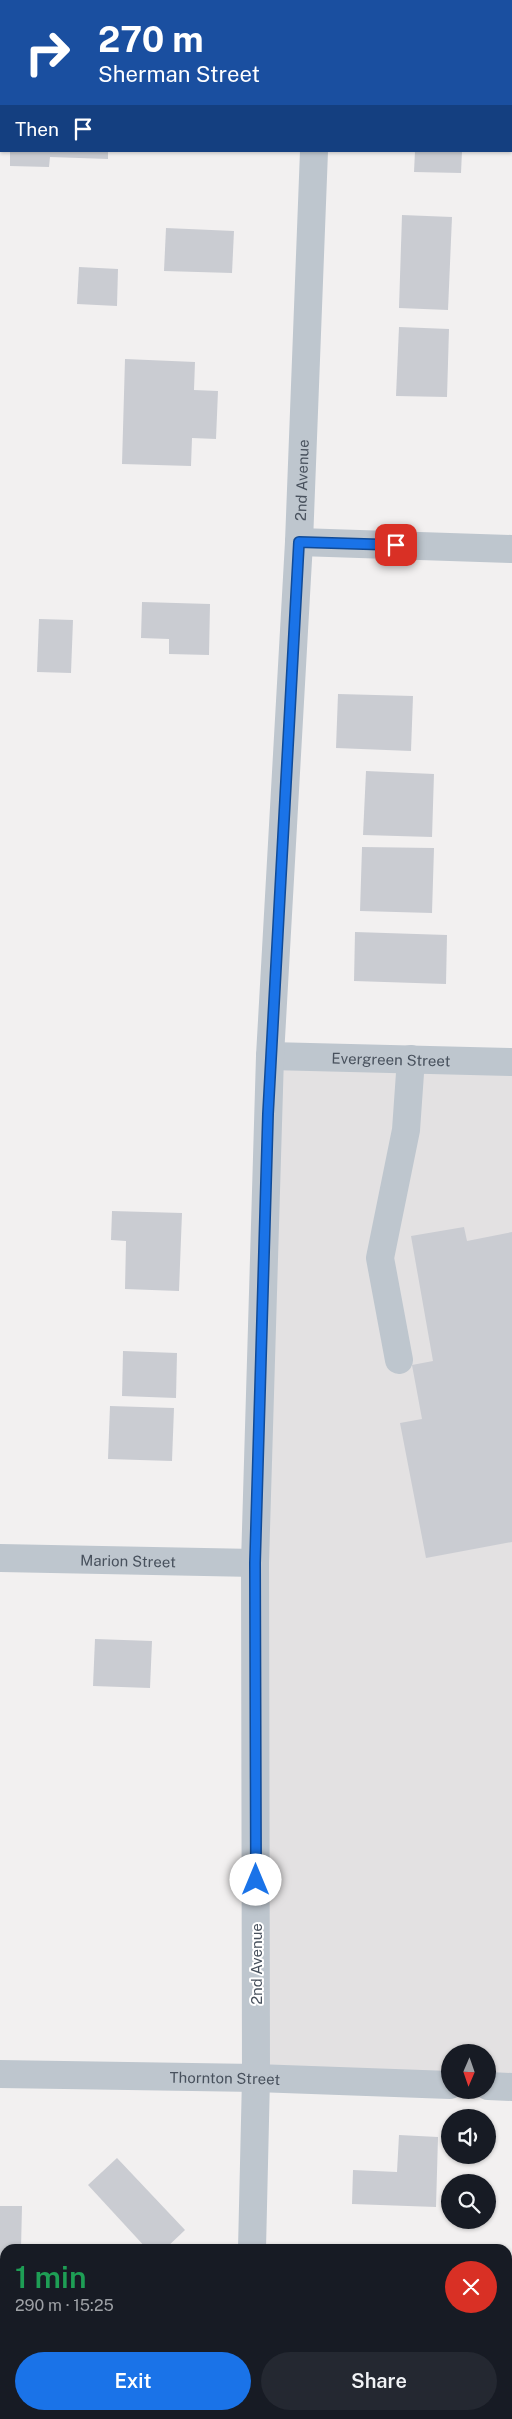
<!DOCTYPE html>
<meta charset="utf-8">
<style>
:root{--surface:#171b24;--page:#242831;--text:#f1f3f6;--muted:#9ea1a6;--accent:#1a73e8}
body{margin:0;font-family:"Public Sans",sans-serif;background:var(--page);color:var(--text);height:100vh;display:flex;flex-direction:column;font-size:19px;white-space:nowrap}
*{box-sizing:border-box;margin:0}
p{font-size:16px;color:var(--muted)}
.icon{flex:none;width:28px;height:28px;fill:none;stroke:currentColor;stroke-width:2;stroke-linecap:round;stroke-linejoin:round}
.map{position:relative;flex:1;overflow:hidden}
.drawer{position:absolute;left:0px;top:2244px;width:512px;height:176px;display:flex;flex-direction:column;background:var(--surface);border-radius:15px 15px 0 0;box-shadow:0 1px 4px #0004}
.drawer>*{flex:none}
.top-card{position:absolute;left:0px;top:0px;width:512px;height:152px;box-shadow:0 1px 4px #0004;background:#1a4fa0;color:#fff;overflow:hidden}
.needle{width:32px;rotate:182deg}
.tools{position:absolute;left:441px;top:2044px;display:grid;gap:10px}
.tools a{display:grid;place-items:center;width:55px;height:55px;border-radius:50%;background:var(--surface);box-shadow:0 1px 4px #0004;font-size:25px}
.pin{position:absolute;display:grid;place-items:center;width:42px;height:42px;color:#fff;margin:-21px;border-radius:10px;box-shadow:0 2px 8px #0006}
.me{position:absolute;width:55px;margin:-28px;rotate:0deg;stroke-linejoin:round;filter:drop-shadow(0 0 4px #0008)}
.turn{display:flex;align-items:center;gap:18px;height:105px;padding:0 15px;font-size:22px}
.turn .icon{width:65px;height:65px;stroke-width:2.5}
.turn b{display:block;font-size:35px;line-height:42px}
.then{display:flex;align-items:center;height:48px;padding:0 15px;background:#0003;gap:10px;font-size:19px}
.round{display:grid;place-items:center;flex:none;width:52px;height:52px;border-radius:26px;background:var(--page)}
.headline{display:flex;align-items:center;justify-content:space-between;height:85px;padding:0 15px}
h1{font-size:30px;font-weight:600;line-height:38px;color:#1e9e55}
.button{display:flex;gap:10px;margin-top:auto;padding:10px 15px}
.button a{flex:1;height:58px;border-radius:30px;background:var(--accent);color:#fff;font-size:20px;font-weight:600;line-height:58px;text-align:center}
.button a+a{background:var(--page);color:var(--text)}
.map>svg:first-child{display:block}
</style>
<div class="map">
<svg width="512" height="2419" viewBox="0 0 512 2419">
<rect width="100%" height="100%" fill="#f2f0f0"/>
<polygon fill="#e3e1e2" points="270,1056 512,1062 512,2087 488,2086 488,2052 450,2052 450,2085 256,2078"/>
<g fill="#caccd2">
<polygon points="10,151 108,151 108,159 50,157 49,167 10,166"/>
<polygon points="415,151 462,151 461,173 414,172"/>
<polygon points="402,215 452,217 448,310 399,308"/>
<polygon points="166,228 234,231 232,273 164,271"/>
<polygon points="79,267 118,269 117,306 77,304"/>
<polygon points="399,327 449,329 447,397 396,396"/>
<polygon points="125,359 195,362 194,390 218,391 216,439 192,438 191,466 122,464"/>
<polygon points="142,602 210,604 209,655 169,654 169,639 141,638"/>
<polygon points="39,619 73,620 71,673 37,672"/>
<polygon points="338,694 413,696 411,751 336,748"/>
<polygon points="366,771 434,774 432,837 363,835"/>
<polygon points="362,847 434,848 432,913 360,911"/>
<polygon points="355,932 447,935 446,984 354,981"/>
<polygon points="112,1211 182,1213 179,1291 125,1289 126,1241 111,1240"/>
<polygon points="464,1227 467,1241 512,1232 512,1542 426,1558 400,1423 422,1419 412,1365 433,1361 411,1236"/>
<polygon points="123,1351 177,1353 176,1398 122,1396"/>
<polygon points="110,1406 174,1408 172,1461 108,1459"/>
<polygon points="95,1639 152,1641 150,1688 93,1686"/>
<polygon points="399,2135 438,2137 436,2207 352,2204 353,2170 397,2172"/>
<polygon points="117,2158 185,2230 165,2249 147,2249 88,2185"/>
<polygon points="0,2206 22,2206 21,2249 5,2249 5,2257 0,2257"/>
</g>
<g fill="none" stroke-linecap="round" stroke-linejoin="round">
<g stroke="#bec6ce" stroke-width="28">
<polyline points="319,1 320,0"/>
<polyline points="0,30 1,30"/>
<polyline points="511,38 512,38"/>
<polyline points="299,542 512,549"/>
<path id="s1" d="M270 1056 512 1062"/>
<polyline points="399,1360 380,1258 406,1130 411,1059"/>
<path id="s2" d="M0 1558 255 1563"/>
<path id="s3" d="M0 2074 256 2078 450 2085"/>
<polyline points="488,2086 512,2087"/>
<path id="s4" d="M252 2249 256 2078 255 1563 270 1056 299 542 314 151"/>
<polyline points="0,2325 5,2325"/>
<polyline points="248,2419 248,2415"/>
</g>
</g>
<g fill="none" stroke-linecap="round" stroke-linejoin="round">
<defs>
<polyline id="route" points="256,1880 255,1563 268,1114 299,542 396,545"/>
</defs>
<use href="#route" stroke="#114b97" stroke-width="12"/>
<use href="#route" stroke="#1a73e8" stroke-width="9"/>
</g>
<g text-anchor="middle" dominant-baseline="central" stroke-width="4" stroke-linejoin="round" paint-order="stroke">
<g font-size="15" fill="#48515d" stroke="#fff">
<text stroke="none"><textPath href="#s4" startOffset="1770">2nd Avenue</textPath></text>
<text stroke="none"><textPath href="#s1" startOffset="121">Evergreen Street</textPath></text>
<text stroke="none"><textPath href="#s2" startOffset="128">Marion Street</textPath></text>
<text transform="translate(256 1964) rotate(-90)">2nd Avenue</text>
<text stroke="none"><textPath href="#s3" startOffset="225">Thornton Street</textPath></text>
</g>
</g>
</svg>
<div class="tools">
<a><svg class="needle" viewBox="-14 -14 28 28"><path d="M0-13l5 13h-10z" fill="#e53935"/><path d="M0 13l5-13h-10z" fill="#9ea1a6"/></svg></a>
<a><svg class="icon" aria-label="sound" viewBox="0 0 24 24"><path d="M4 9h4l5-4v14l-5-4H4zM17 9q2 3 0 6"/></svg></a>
<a><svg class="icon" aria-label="search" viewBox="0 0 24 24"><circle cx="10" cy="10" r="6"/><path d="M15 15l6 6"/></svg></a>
</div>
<div class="pin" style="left:396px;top:545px;background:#d93025"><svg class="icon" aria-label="arrive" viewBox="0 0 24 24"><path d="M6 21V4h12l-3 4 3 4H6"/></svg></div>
<svg class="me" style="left:256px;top:1880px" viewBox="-20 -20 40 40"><circle r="19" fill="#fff"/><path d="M0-13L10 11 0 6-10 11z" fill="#1a73e8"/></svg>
<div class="top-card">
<div class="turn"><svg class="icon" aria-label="right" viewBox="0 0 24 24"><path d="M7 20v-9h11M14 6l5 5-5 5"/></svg><div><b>270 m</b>Sherman Street</div></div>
<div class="then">Then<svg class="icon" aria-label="arrive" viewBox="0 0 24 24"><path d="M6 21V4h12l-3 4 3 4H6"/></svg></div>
</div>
<section class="drawer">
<div class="headline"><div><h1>1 min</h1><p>290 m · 15:25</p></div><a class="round" style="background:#d93025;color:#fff"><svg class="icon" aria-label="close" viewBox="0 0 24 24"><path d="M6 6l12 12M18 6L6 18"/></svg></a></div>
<div class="button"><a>Exit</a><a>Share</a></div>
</section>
</div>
